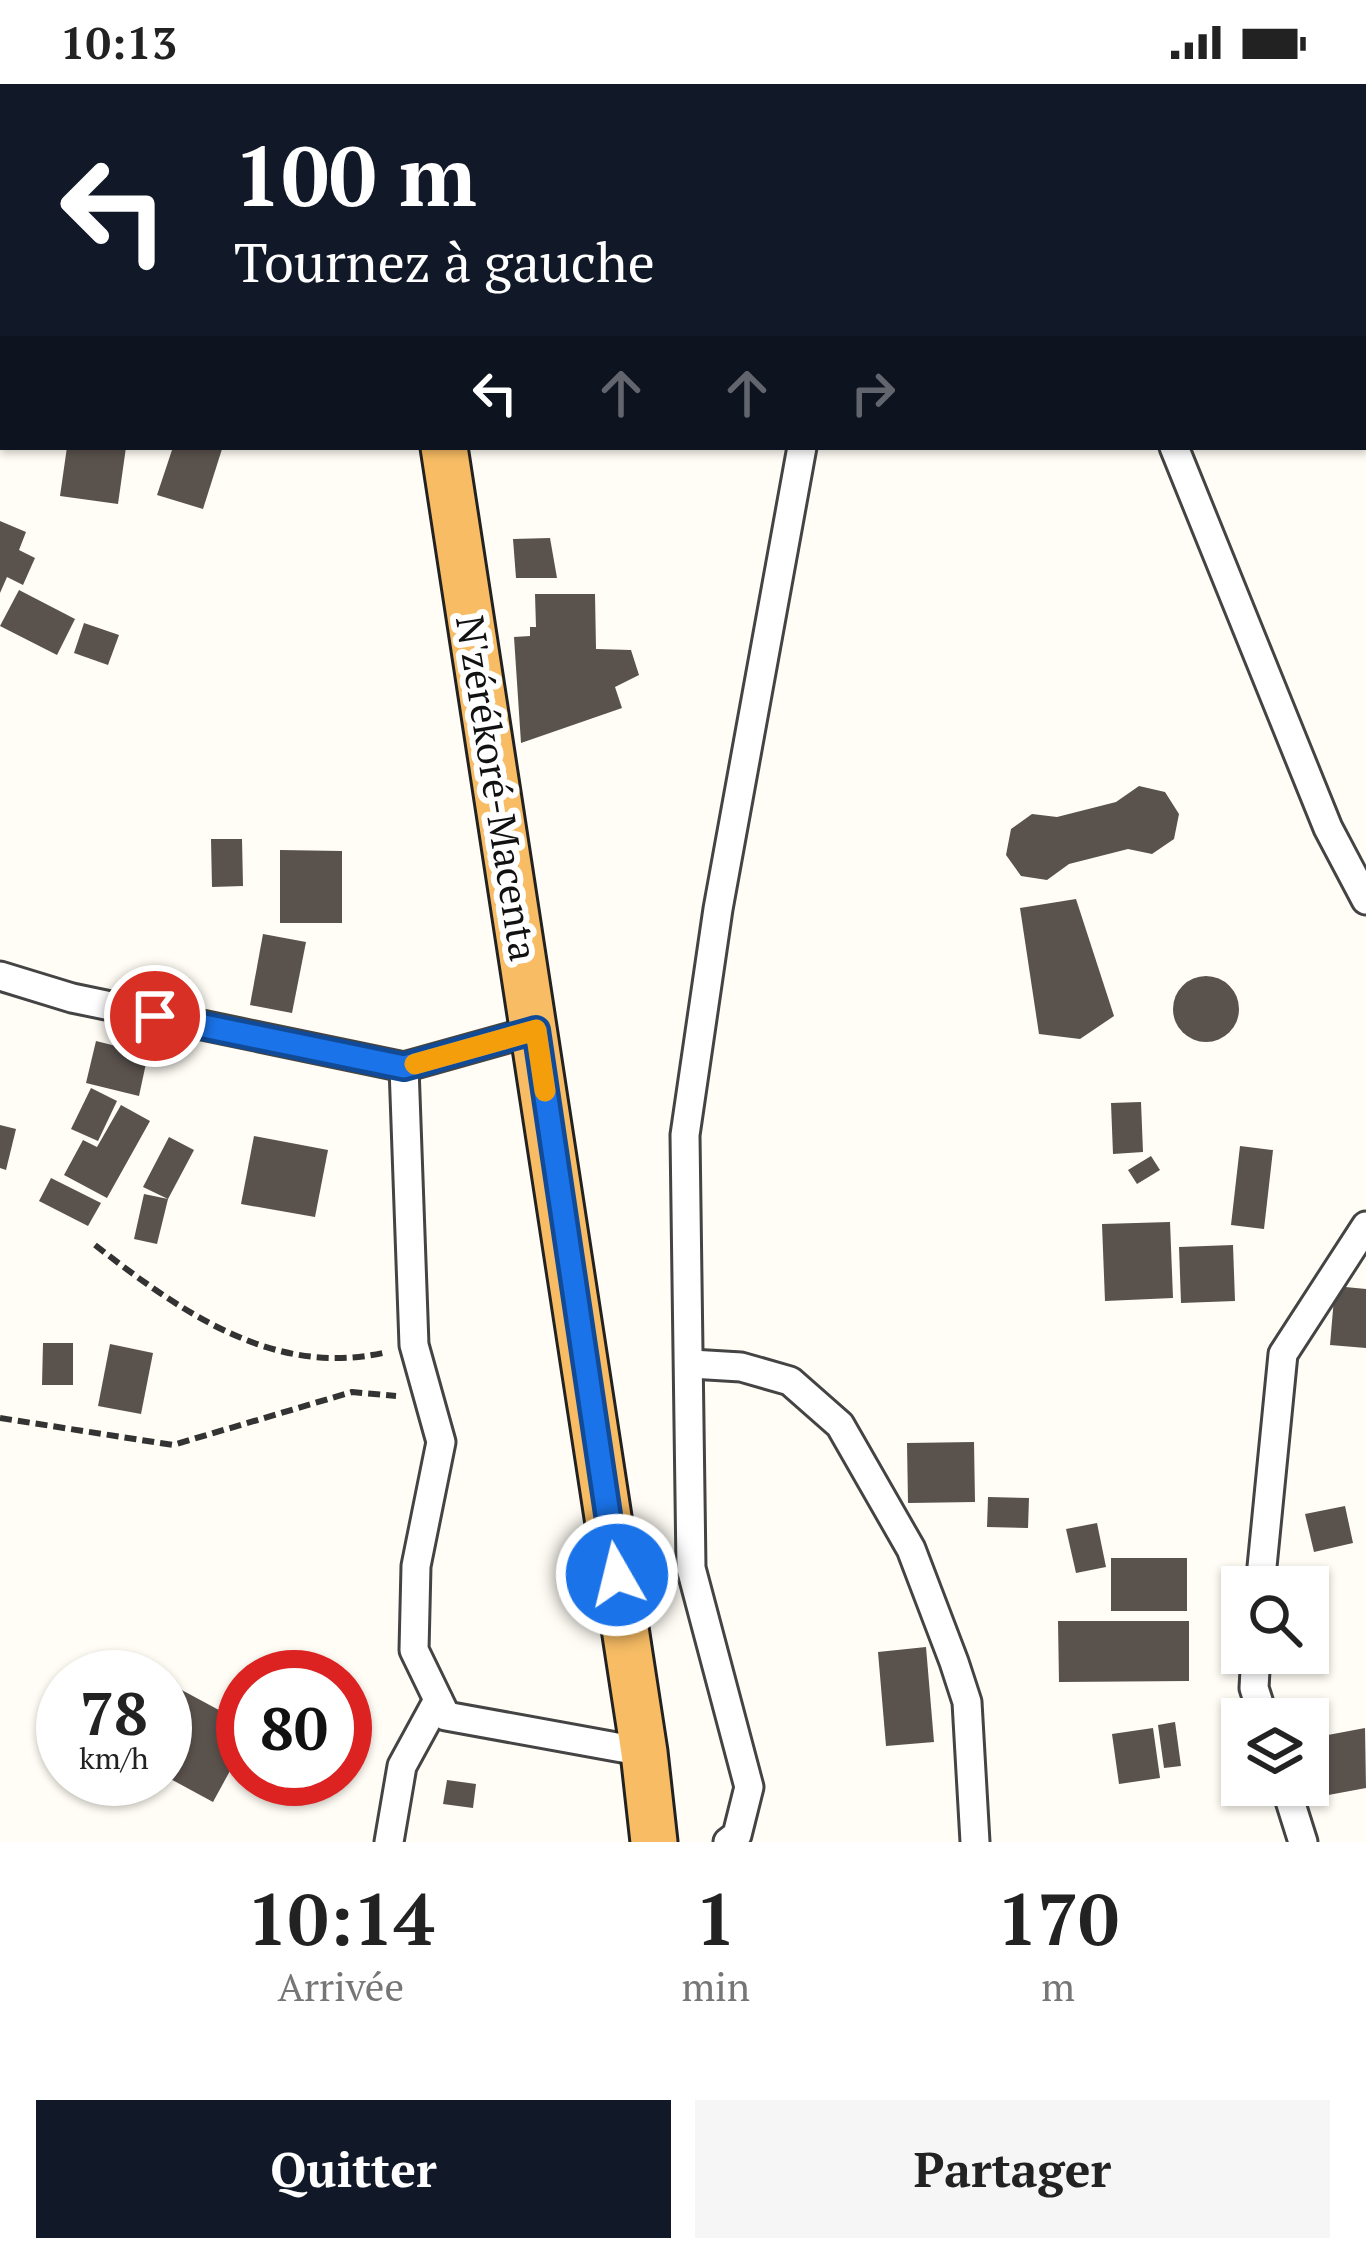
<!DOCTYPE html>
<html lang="fr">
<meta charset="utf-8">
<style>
:root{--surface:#fff;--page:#f6f6f6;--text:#222;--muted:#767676;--accent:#111827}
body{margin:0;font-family:"PT Serif",serif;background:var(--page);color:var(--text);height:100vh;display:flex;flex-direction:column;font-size:45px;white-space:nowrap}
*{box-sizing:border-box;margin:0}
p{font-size:39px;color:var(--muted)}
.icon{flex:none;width:66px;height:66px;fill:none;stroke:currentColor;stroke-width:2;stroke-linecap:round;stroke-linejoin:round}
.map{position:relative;height:1758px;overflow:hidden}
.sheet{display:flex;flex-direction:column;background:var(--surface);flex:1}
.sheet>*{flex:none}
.top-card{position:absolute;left:0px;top:0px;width:1368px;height:366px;box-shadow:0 3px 9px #0004;background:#111827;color:#fff;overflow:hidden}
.buttons{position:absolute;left:1221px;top:1482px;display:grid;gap:24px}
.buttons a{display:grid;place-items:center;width:108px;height:108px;border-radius:0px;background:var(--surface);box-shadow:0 3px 9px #0004;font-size:60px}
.speed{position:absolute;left:36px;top:1566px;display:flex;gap:24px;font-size:60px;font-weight:700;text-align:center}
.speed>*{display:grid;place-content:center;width:156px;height:156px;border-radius:50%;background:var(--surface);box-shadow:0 3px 9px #0004;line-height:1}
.speed small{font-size:30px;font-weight:400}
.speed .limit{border:18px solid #d22;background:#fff;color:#111}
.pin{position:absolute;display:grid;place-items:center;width:102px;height:102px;color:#fff;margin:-51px;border:6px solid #fff;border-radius:50%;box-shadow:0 3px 12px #0007}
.me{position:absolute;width:132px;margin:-66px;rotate:352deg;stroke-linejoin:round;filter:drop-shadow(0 0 9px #0008)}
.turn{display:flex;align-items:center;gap:42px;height:252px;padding:0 36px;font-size:54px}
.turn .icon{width:156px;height:156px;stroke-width:2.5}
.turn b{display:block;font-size:84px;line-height:102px}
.lanes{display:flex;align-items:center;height:114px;padding:0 36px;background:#0003;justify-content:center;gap:60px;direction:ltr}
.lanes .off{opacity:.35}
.eta{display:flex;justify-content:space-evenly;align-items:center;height:204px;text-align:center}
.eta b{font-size:72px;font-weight:700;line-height:84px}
.cta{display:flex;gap:24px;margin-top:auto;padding:24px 36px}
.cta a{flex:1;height:138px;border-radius:0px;background:var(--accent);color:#fff;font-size:48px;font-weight:700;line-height:138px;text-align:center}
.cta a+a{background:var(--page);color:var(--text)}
.status{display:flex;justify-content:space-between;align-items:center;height:84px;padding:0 60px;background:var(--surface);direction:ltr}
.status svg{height:33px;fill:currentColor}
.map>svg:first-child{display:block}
</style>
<div class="status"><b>10:13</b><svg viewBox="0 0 49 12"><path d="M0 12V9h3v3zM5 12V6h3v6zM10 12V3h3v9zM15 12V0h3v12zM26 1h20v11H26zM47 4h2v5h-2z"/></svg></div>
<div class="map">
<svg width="1366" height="1758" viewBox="0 0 1366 1758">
<rect width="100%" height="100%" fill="#fffdf5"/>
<g fill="#5a524d">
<polygon points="67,363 126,363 118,420 60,412"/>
<polygon points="173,363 222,365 203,425 157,411"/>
<polygon points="0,437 26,448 19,466 35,474 23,501 7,493 0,509"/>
<polygon points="550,454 557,494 516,494 513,455"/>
<polygon points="19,506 75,535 57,571 0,542"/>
<polygon points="535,510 595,510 596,565 631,566 639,591 615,603 622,624 521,659 514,553 530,552 530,543 536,543"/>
<polygon points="84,539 119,551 108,581 74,569"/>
<polygon points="1139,702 1165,708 1179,730 1174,755 1152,770 1128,765 1069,780 1047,796 1021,792 1006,771 1011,745 1032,730 1057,733 1116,718"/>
<polygon points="211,755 242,755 243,802 212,803"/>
<polygon points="280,766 342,767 342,839 280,839"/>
<polygon points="1076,815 1114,932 1080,955 1039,950 1020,824"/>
<polygon points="263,850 306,858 292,929 250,921"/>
<circle cx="1206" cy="925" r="33"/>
<polygon points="96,957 148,970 139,1012 86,999"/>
<polygon points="91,1004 117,1017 98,1057 71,1045"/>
<polygon points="1141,1018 1143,1068 1113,1070 1111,1019"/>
<polygon points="121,1021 150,1037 107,1114 64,1091 83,1056 97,1063"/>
<polygon points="0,1041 16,1045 6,1086 0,1084"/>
<polygon points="254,1052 328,1066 315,1133 241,1120"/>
<polygon points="169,1053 194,1066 168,1115 157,1160 134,1155 144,1110 168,1115 143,1103"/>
<polygon points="1240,1062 1273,1066 1264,1145 1231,1141"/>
<polygon points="1151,1072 1160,1086 1137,1100 1128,1086"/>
<polygon points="51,1094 101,1119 88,1142 39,1117"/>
<polygon points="1170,1138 1173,1214 1105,1217 1102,1140"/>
<polygon points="1233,1161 1235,1217 1181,1219 1179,1163"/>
<polygon points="1335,1202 1366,1205 1366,1264 1330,1261"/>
<polygon points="43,1259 73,1259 73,1301 42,1301"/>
<polygon points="110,1260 153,1269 141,1330 98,1322"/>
<polygon points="974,1358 975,1418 908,1419 907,1359"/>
<polygon points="988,1413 1029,1414 1028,1444 987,1443"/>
<polygon points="1345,1422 1353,1459 1314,1468 1305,1430"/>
<polygon points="1097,1439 1106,1483 1076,1489 1066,1445"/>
<rect x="1111" y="1474" width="76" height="53"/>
<polygon points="1058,1537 1189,1537 1189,1597 1059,1598"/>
<polygon points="926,1563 934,1658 886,1662 878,1568"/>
<polygon points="165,1597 243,1639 243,1663 213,1718 165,1692"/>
<polygon points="63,1636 63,1687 39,1654"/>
<polygon points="1175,1638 1181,1682 1164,1684 1158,1641"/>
<polygon points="1153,1644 1160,1694 1119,1700 1112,1650"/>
<polygon points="1365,1644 1366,1704 1323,1712 1312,1654"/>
<polygon points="447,1696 476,1700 473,1724 443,1720"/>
</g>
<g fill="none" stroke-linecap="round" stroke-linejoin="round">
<defs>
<g id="minor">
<polyline points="0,172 3,175"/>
<polyline points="1174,363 1328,744 1366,816"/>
<polyline points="0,892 72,914 404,983 536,946"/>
<polyline points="404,983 414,1261 441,1358 416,1482 414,1566 446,1632 644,1668"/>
<polyline points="691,1280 741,1283 790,1297 840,1341 911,1465 954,1578 967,1618 975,1758"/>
<polyline points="1260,1503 1283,1270 1366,1142"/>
<polyline points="1256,1569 1254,1604 1264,1635"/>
<polyline points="1285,1701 1303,1758"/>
<polyline points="389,1758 402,1682 438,1616"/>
<polyline points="728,1758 737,1751 749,1703 691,1484 685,1051 718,825 802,363"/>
</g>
<g id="trunk">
<polyline points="391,0 391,3"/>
<polyline points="444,363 644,1668 654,1758"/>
</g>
</defs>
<use href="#minor" stroke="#444" stroke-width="33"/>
<use href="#trunk" stroke="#222" stroke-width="51"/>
<g stroke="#333" stroke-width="6" stroke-dasharray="12 6" stroke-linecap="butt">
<polyline points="163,0 163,3"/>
<polyline points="0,79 3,71"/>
<path d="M95 1161C180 1227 274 1295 387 1268"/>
<polyline points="0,1334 173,1361 352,1308 396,1312"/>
</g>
<use href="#minor" stroke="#fff" stroke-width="27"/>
<use href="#trunk" stroke="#f7bc64" stroke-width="45"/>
</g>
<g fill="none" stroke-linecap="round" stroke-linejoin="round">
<defs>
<polyline id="route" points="155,932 404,983 536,946 617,1491"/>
</defs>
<use href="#route" stroke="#114b97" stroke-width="30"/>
<use href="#route" stroke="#1a73e8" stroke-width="21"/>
<polyline stroke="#f59e0b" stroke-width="21" points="415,980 536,946 545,1007"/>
</g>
<g text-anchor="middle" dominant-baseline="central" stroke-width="12" stroke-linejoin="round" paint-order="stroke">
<g font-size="39" fill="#111" stroke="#fff">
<text transform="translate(498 704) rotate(81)">N'zérékoré-Macenta</text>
</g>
</g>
</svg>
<div class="buttons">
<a><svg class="icon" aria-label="search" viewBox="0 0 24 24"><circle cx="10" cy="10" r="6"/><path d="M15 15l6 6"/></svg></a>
<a><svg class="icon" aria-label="layers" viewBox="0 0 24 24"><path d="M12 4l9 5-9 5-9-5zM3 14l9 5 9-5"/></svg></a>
</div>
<div class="speed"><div>78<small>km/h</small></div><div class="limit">80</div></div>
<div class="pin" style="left:155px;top:932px;background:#d93025"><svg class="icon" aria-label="arrive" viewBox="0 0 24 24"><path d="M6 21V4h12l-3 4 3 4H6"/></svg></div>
<svg class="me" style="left:617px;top:1491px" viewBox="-20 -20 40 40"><circle r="17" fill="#1a73e8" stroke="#fff" stroke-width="3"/><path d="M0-11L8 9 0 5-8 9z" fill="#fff"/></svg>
<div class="top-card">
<div class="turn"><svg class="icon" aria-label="left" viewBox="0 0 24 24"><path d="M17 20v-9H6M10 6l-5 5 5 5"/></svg><div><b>100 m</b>Tournez à gauche</div></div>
<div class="lanes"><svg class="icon" aria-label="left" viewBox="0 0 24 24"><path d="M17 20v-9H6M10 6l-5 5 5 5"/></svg><svg class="icon off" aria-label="ahead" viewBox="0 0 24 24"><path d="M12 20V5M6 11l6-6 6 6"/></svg><svg class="icon off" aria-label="ahead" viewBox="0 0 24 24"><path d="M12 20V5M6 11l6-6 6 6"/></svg><svg class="icon off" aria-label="right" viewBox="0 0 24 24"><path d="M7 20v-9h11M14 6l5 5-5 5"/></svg></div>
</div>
</div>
<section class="sheet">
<div class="eta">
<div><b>10:14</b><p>Arrivée</p></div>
<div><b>1</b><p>min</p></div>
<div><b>170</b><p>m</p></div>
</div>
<div class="cta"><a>Quitter</a><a>Partager</a></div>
</section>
